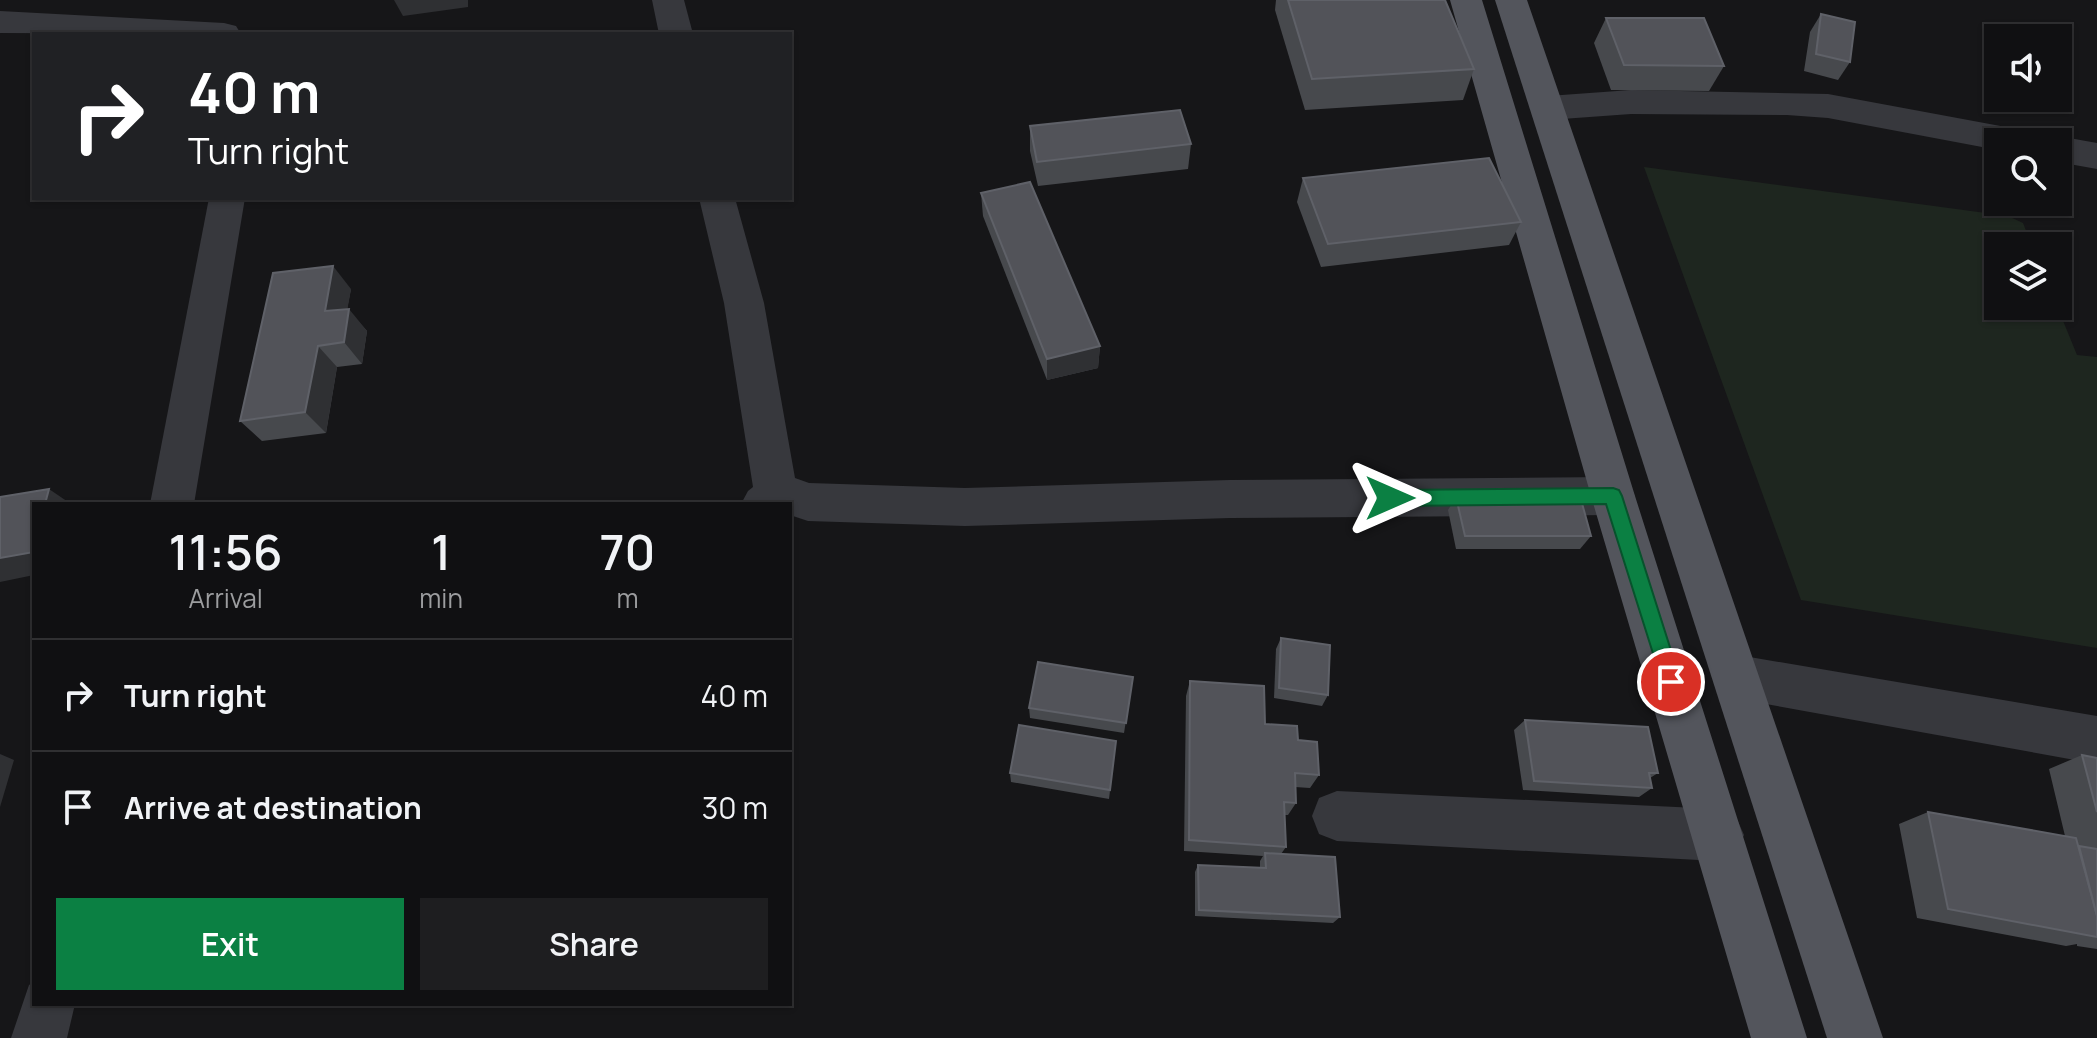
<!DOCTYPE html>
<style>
:root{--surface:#101012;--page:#1e1e20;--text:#f1f3f6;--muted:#9c9d9f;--line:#303032;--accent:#0b8043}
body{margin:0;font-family:Manrope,sans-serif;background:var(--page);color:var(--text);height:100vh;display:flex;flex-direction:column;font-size:30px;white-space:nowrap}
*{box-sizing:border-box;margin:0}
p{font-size:26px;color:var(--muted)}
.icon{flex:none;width:44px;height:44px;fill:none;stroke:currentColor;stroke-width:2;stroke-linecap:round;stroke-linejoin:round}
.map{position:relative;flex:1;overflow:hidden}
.sheet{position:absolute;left:32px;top:502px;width:760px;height:504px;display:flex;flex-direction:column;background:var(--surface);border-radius:0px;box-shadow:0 2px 6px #0004,0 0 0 2px var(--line)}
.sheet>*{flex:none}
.guide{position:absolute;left:32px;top:32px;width:760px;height:168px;border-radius:0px;box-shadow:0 2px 6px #0004,0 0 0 2px var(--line);background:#202124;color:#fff;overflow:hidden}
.tools{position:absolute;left:1984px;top:24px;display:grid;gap:16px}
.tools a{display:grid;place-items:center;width:88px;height:88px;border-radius:0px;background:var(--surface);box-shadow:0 2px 6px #0004,0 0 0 2px var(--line);font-size:40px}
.pin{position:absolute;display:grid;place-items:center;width:68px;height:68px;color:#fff;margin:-34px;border:4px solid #fff;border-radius:50%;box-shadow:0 2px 8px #0007}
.me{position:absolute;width:88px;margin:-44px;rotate:90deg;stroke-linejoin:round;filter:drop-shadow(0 0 6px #0008)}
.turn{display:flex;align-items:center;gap:28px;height:168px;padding:0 24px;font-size:36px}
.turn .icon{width:104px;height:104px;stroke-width:2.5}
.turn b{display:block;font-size:56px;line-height:68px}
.eta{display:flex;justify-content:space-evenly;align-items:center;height:136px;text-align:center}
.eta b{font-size:48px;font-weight:600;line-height:56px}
.button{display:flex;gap:16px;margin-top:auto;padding:16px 24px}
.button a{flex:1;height:92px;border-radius:0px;background:var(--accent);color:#fff;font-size:32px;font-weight:600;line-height:92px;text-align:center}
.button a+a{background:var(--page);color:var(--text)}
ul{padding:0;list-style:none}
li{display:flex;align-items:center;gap:24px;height:112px;padding:0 24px;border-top:2px solid var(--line)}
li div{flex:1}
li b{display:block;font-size:30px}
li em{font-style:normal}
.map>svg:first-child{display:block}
</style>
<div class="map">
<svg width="2097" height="1038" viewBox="0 0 2097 1038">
<rect width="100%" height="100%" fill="#161618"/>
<polygon fill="#1e261f" points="1644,167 2008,216 2023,223 2032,246 1998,246 1998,306 2057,306 2077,355 2097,357 2097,648 1801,600"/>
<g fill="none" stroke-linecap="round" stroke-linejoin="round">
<g fill="#37383d" fill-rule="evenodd">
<polygon points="652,0 684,0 693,34 659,34"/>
<polygon points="0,11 224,23 236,26 241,34 0,33"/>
<polygon points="1631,90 1828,94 2022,130 2035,133 2040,142 1998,142 1998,150 1828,118 1787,115 1631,114 1548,120 1536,116 1531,108 1536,100 1548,96"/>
<polygon points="2058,136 2097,143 2097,169 2058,162 2058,142 2044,142"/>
<polygon points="209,198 245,198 194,504 150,504"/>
<polygon points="699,198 735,198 764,303 795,478 809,483 965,488 1230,480 1613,477 1628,483 1635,496 1628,509 1613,515 1230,518 965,526 808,521 790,515 790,504 741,504 748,491 753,487 724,303"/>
<polygon points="1738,655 2097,716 2097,764 1738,699 1721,693 1714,677 1721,661"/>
<polygon points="1337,791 1718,809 1736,817 1744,835 1736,853 1718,861 1337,841 1319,834 1312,816 1319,798"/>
<polygon points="34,982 34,1004 75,1004 67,1038 11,1038 29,985"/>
</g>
<g fill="#53555c" fill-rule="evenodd">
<polygon points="1450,0 1482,0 1635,496 1807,1038 1751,1038 1591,496"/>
<polygon points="1495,0 1527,0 1883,1038 1827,1038"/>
</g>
</g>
<g fill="#47494d">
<polygon points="1276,0 1445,0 1474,69 1463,100 1305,110 1275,10"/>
<polygon points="1821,14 1850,62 1838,80 1804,71 1810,32"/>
<polygon points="1606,18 1724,66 1709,91 1611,90 1594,43"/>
<polygon points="1030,126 1191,144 1188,169 1038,186 1030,151"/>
<polygon points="1303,178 1521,222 1509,245 1321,267 1297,202"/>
<polygon points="981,193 1100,346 1098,368 1047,380 983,216"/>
<polygon points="351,289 347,309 367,331 362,364 337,367 326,433 262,441 240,421"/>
<polygon points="1456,497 1591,536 1580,549 1456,549 1448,510"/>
<polygon points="1281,638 1328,695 1322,706 1274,698 1276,649"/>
<polygon points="1133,677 1124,733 1030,718 1029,708"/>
<polygon points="1190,681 1265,724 1298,740 1319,775 1310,788 1295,787 1296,803 1288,815 1285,815 1286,847 1281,854 1340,917 1333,923 1195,916 1195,872 1198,865 1260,868 1260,861 1263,856 1184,851 1186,696"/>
<polygon points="1525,720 1658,773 1650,778 1652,788 1639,797 1523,790 1514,730"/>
<polygon points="1116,741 1109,799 1011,782 1010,773"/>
<polygon points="2082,755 2097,758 2097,949 2077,946 2077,944 2066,946 1917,918 1899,824 1928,812 2065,836 2049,769"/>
</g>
<g fill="#2f3033">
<polygon points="394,0 468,0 468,7 403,16"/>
<polygon points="333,266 351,289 343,334 325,311"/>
<polygon points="349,309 367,331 362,364 344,342"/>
<polygon points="318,346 337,367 326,433 305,412"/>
<polygon points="1100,346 1098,368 1047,380 1047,359"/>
<polygon points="49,489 71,504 45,504"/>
<polygon points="34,552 34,575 0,582 0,558"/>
<polygon points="0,754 14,760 0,807"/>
</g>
<g fill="#525359" stroke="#5f6168" stroke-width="2">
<polygon points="1288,0 1445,0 1474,69 1312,79"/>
<polygon points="1821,14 1855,22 1850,62 1816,54"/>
<polygon points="1606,18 1704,18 1724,66 1624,65"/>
<polygon points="1180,110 1191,144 1037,162 1030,126"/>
<polygon points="1489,158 1521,222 1328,244 1303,178"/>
<polygon points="1030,182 1100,346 1047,359 981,193"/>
<polygon points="333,266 325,311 349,309 344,342 318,346 305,412 240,421 273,273"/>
<polygon points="49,489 45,504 34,504 34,552 0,558 0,497"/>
<polygon points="1580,496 1591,536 1465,536 1456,497"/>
<polygon points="1281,638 1330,645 1328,695 1279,688"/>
<polygon points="1038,662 1133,677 1126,723 1029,708"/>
<polygon points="1190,681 1264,686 1265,724 1297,726 1298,740 1317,742 1319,775 1295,773 1296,803 1284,802 1286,847 1189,840"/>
<polygon points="1525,720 1648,727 1658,773 1649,773 1652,788 1534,781"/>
<polygon points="1019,725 1116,741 1110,790 1010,773"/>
<polygon points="2082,755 2097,758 2097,812"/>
<polygon points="1928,812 2076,838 2097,916 2097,937 1948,909"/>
<polygon points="2079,846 2097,849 2097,916"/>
<polygon points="1265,853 1335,857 1340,917 1199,910 1198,865 1266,868"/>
</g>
<polygon fill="#0b8043" stroke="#07532c" stroke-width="2" points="1613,488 1619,490 1622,496 1681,682 1678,689 1671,691 1664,689 1662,682 1606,504 1390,506 1383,503 1381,498 1383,492 1390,490"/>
</svg>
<div class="tools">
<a><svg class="icon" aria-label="sound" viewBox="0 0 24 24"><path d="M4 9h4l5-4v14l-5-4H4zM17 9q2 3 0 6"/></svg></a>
<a><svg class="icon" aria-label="search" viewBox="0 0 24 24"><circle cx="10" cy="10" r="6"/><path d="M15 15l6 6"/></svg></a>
<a><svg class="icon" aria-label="layers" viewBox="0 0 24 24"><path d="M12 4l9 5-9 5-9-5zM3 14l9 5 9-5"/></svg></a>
</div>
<div class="pin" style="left:1671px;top:682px;background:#d93025"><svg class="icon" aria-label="arrive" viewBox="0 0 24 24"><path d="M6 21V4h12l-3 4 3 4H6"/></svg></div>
<svg class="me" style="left:1390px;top:498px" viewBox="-20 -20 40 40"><path d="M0-17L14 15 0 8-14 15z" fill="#0b8043" stroke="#fff" stroke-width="4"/></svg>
<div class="guide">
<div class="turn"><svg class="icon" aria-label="right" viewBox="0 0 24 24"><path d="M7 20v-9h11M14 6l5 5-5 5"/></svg><div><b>40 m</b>Turn right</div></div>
</div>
<section class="sheet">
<div class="eta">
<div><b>11:56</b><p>Arrival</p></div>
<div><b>1</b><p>min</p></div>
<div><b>70</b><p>m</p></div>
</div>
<ul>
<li><svg class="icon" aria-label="right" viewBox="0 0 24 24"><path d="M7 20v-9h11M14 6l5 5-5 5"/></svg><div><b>Turn right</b></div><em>40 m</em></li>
<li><svg class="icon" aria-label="arrive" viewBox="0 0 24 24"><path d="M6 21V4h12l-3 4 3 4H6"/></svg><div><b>Arrive at destination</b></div><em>30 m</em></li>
</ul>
<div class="button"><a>Exit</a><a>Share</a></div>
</section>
</div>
